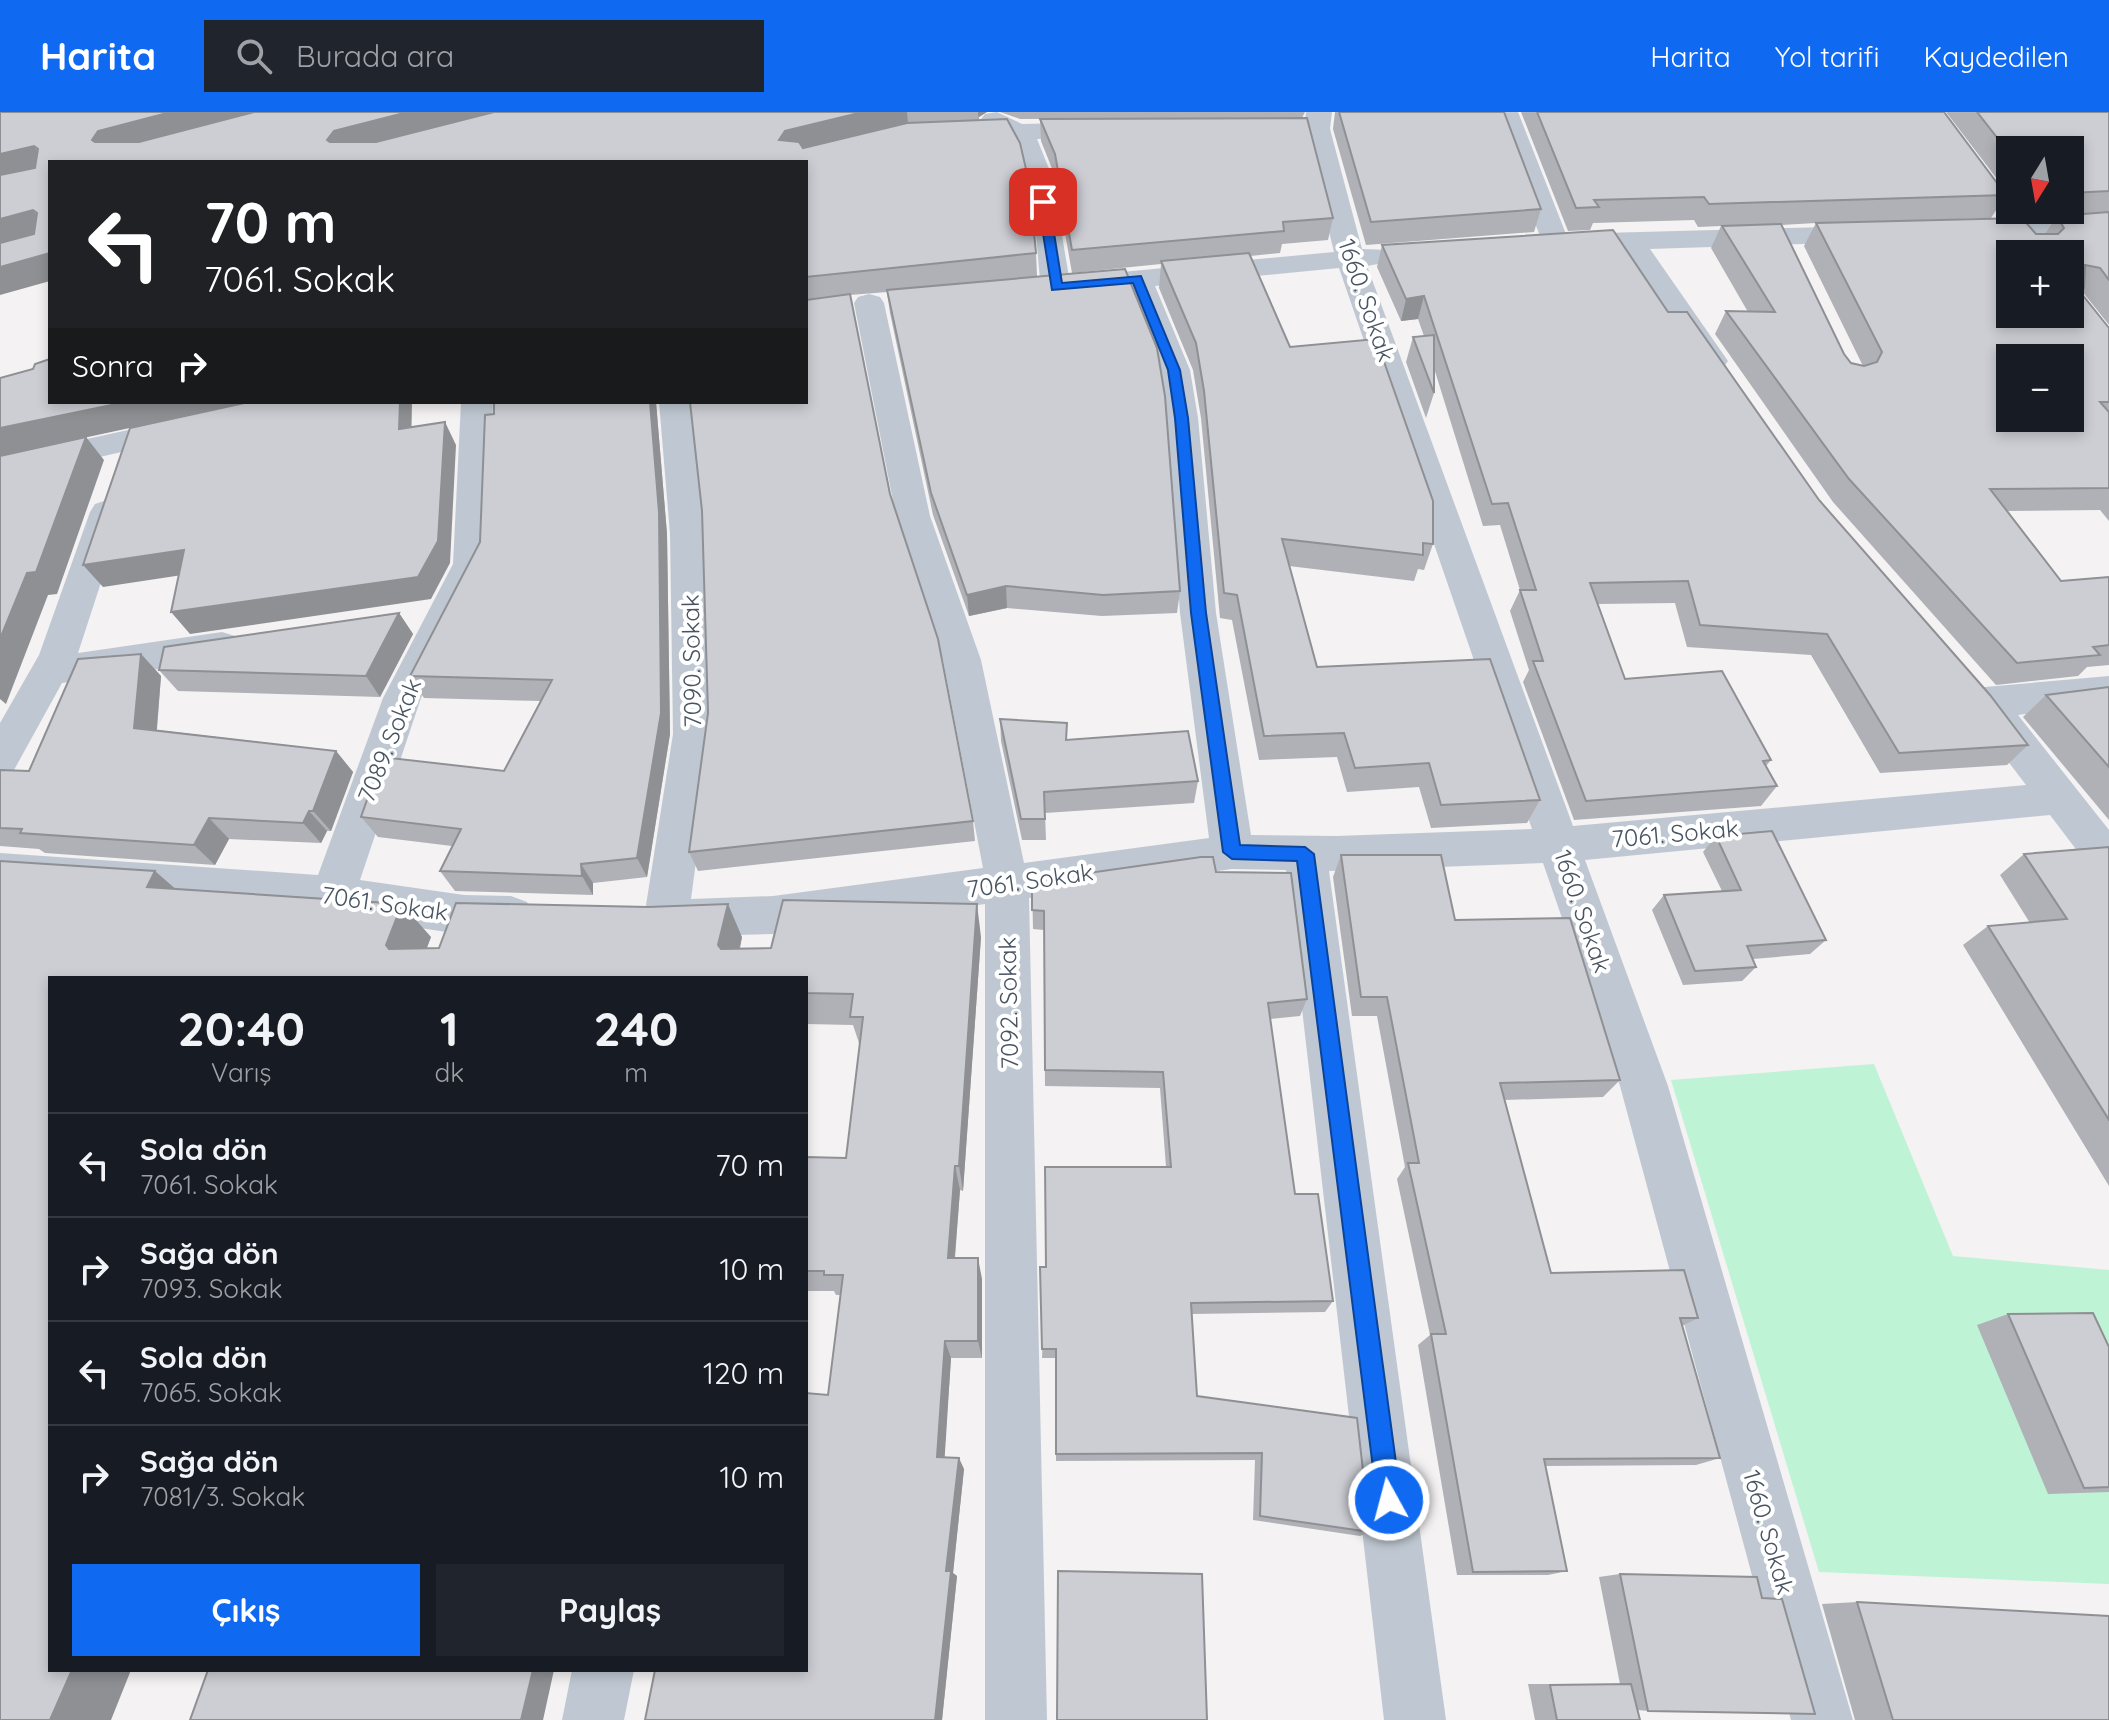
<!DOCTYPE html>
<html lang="tr">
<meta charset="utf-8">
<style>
:root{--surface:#171b24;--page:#20242c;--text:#f1f3f6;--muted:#9ea1a6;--line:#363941;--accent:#0f69f1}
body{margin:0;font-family:Quicksand,sans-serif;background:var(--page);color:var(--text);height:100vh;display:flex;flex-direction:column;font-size:30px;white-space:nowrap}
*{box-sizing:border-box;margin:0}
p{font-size:26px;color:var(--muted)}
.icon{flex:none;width:44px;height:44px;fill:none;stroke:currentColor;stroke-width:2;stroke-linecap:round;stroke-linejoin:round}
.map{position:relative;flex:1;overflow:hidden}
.details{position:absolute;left:48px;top:864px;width:760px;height:696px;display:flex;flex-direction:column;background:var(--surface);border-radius:0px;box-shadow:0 4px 12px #0003}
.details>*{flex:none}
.hud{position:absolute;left:48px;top:48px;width:760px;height:244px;border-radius:0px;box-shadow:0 4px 12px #0003;background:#202124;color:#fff;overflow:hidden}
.needle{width:52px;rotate:191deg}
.buttons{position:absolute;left:1996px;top:24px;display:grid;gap:16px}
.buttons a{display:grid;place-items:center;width:88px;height:88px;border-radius:0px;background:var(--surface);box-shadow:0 4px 12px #0003;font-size:40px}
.pin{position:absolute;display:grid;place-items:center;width:68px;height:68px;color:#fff;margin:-34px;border-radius:16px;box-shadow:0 4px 12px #0006}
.me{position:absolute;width:88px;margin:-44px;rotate:353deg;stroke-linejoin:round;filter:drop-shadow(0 0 6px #0008)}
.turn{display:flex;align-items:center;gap:28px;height:168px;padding:0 24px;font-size:36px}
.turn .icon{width:104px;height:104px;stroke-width:2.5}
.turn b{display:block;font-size:56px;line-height:68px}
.then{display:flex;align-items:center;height:76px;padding:0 24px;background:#0003;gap:16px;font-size:30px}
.eta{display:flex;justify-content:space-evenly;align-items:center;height:136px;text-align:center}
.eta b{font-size:48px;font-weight:700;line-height:56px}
.button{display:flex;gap:16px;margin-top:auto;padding:16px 24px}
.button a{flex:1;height:92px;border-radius:0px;background:var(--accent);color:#fff;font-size:32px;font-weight:700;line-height:92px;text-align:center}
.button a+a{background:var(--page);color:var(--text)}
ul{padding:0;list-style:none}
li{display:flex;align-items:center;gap:24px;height:104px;padding:0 24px;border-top:2px solid var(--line)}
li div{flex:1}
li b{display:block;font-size:30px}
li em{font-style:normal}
header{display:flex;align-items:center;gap:48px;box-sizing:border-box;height:112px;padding:0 40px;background:var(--accent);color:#fff}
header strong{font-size:38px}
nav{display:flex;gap:44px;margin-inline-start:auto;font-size:28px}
.search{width:560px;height:72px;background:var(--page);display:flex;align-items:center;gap:20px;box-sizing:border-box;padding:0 28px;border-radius:0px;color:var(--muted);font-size:30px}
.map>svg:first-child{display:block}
</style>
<header>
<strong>Harita</strong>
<div class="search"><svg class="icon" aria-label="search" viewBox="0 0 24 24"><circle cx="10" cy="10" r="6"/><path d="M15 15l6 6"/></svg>Burada ara</div>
<nav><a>Harita</a><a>Yol tarifi</a><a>Kaydedilen</a></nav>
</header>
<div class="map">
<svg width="2109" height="1608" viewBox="0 0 2109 1608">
<rect width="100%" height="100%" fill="#f4f2f2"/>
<polygon fill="#bff3d5" points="1874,952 1953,1144 2109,1158 2109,1472 1819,1460 1671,968"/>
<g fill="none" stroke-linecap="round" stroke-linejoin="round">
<g fill="#bfc8d2" fill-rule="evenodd">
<path d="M997 0 1022 12 1101 10 1110 13 1114 18 1110 23 1101 26 1037 27 1052 64 1069 165 1334 140 1304 17 1306 0H1332L1330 17 1362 137 1389 138 1393 144 1389 150 1367 154 1573 714 2026 673 1972 602 1965 590 1971 580 1985 575 2109 564V592L2018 603 2109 718V767L2094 761 2050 703 1585 748 1668 974 1853 1608H1791L1620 974 1543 751 1329 759 1446 1608H1384L1286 758 1232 757 1029 786 1047 1608H985V792L773 822 666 825 650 819 644 806 673 622 670 422 659 290H691L706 422 713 622 691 787 773 784 983 756 943 548 896 404 854 191 858 185 869 182 880 185 884 191 930 404 981 548 1024 751 1209 726 1180 501 1166 306 1158 258 1127 177 1056 184 1046 181 1041 175C1035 129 1037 70 1012 29H954L945 26 941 21 945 16 985 13 981 7 985 2ZM1339 156 1532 717 1336 724 1251 723 1216 501 1198 306 1190 258 1155 174Z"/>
<polygon points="1492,0 1518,0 1566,122 1867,114 1877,116 1881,122 1877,128 1867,130 1650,137 1728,249 1723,256 1712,258 1701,256 1622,138 1555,140 1545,137"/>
<polygon points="2109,104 2109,120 1972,127 1962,125 1958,119 1962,113 1972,111"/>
<path d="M461 290H493L489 452 421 586 360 768 464 783 511 784 527 790 533 803 527 816C473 835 390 807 334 800 224 787 111 785 0 777V741L318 763 383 586 453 452Z"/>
<polygon points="183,306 195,309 199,316 195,323 0,368 0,346"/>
<polygon points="107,388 119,392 124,400 78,541 222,520 235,524 241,534 235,544 222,548 62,571 14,658 0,663 0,611 39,543 90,400 95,392"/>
<polygon points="572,1558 634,1558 624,1608 562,1608"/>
</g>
</g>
<g fill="#afb1b6" fill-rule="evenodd">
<polygon points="0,0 987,0 979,5 979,8 1036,141 1037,164 1180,479 1177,501 1102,504 1007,496 969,504 933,403 890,201 887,180 850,183 890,382 973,709 975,729 698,759 689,740 708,601 702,399 806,188 806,50 50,50 50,169"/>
<polygon points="1000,0 1305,0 1302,6 1020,7"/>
<polygon points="1335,0 1504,0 1541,97 1534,120 1366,133 1333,17"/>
<path d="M1521 0H1944L2006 83 1991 106 1893 109 2036 122H2045L2057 104 2077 102 2026 105 2021 98H2070V38H2010V84L1946 0H2109V213L2082 179 2081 181 2109 216V409L2100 398 2007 399 2061 469 2109 465V553L2087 555 2078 564 1996 573 1833 390 1715 222 1726 199 1748 200 1711 136 1721 114 1698 115 1694 108 1593 111 1590 118 1568 119ZM1816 111 1804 134 1863 254 1851 251 1844 242 1781 113Z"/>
<polygon points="1040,7 1333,106 1328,128 1282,132 1280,141 1250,144 1290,235 1433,432 1424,458 1418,457 1414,469 1289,454 1317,555 1540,688 1527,711 1431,716 1419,675 1347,680 1337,645 1259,648 1232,508 1220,506 1201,306 1193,258 1159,176 1161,152 1072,161 1055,64 1041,29"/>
<polygon points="1382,133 1668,200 1819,388 2028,633 2007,653 1880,661 1811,543 1687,535 1675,491 1598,492 1625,567 1771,648 1766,654 1777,674 1761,694 1574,708 1523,570 1529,558 1510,499 1520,478 1500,413 1483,414 1434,256 1434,281 1426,306 1406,250 1413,225 1424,224 1418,207 1401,209 1377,155"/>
<polygon points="656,290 667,422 670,622 647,765 593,771 593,783 455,779 440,759 452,734 378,725 361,705 504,659 541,589 424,586 410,564 480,430 494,302"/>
<polygon points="399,501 413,522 380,585 178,579 159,558"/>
<polygon points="141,542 161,564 157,618 336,639 353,660 331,719 327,719 321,731 229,727 215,753 45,741 39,737 0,734 0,658 29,659"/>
<polygon points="2109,575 2109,708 2023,605 2046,583"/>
<polygon points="1000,607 1198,669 1194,691 1045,701 1046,728 1022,728 1001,629"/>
<polygon points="1716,724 1826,828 1810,842 1753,847 1756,855 1742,869 1683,873 1652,798 1664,783 1722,779 1703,740"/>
<polygon points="2109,735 2109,1074 1963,833 1988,814 2030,811 2000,763 2024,742"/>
<polygon points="1341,743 1455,808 1620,968 1603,985 1504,988 1551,1161 1698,1206 1682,1214 1720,1346 1696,1353 1545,1354 1567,1459 1548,1463 1457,1463 1418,1233 1430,1223 1397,1067 1405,1055 1377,904 1352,904 1333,765"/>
<polygon points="1216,760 1307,887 1300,904 1270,907 1295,1082 1333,1189 1325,1200 1192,1202 1197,1284 1370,1420 1360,1424 1253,1408 1255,1348 1056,1349 1056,1246 1042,1246 1046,1155 1166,1055 1160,976 1045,974 1044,818 1033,817 1032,769"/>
<polygon points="175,777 431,825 426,837 742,825 740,837 771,836 981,825 963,1079 960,1078 955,1146 982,1167 982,1246 951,1246 944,1345 964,1357 953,1461 957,1464 942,1608 645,1608 828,1283 841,1183 836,1183 834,1179 806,1179 806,1045 846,1046 860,934 853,913 806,912 806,866 50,866"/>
<polygon points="2008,1202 2109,1235 2109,1380 2048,1382 1977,1213"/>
<polygon points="1620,1462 1648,1599 1638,1598 1640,1608 1535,1608 1528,1572 1620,1572 1599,1465"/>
<polygon points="1857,1490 2109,1608 1855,1608 1822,1492"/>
</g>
<g fill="#8f9094">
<polygon points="171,0 269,0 112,41 92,28 98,19"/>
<polygon points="408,0 506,0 344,41 327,28 334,19"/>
<polygon points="863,0 907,0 908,12 789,41 779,28 785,19"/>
<polygon points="978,0 987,0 979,5 979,9"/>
<polygon points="34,34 49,57 0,68 0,42"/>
<polygon points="33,98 49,121 0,135 0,107"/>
<polygon points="50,141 50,169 0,183 0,155"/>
<polygon points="1424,184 1418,207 1401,209 1406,187"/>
<polygon points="126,290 250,290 0,344 0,316"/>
<polygon points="400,290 412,290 411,340 399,317"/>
<polygon points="650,290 656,290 667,422 670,622 647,765 637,746"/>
<polygon points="445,310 456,333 450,451 431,487 190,522 171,500"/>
<polygon points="86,325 104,348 57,482 48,483 6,592 0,587 0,527 27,461"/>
<polygon points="184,438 202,460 103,475 83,453"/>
<polygon points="1006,474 1007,496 969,504 967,483"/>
<polygon points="399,501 413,522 380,585 366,564"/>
<polygon points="141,542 161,564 155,637 134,616"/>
<polygon points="336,639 353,660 331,719 313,699"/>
<polygon points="309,699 327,719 321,731 303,711"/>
<polygon points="209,706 229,727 215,753 194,733"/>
<polygon points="581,752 593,771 593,783 582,764"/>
<polygon points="155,759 194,793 147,775"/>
<polygon points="402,792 431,825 416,865 386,833"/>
<polygon points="728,792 742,825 733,865 718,833"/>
<polygon points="977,792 981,825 963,1079 959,1054"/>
<polygon points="955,1054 960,1078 953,1167 948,1146"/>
<polygon points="978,1146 982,1167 982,1246 978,1229"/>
<polygon points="945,1229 951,1246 944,1356 937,1345"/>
<polygon points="959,1346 964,1357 953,1461 957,1464 942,1608 935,1608 946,1459"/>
<polygon points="72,1558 131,1558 111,1608 50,1608"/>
<polygon points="533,1558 554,1558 543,1608 521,1608"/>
</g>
<g fill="#ccced4" stroke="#8f9094" stroke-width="2" fill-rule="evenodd">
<polygon points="0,0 171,0 98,19 92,28 95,30 139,30 254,0 408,0 334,19 327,28 330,30 376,30 494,0 863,0 785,19 779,28 799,30 803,36 907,11 1007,7 1020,31 1029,70 1036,141 806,165 806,50 50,50 50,141 0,155 0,131 34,122 37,101 33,98 0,107 0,63 35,56 38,37 34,34 0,42"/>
<polygon points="1339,0 1504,0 1541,97 1371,110"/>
<polygon points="1537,0 1944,0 2006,83 1709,92 1704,85 1594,88 1599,95 1576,96"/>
<polygon points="1977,0 2109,0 2109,79 2070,81 2070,38 2010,38 2010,42"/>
<polygon points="1307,6 1333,106 1283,110 1284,119 1072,138 1055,42 1040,7"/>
<path d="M2109 100V168L2100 156 2085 153 2084 176 2081 181 2109 216V290H2100L2109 300V376L1990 377 2061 469 2109 465V533L2093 535 2100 543 2017 551 1849 367 1726 199 1775 200 1722 114 1781 112 1844 242 1851 251 1864 254 1877 250 1882 240 1816 111 2022 106 2036 122H2058L2064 116 2057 104ZM2010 142H2070V202H2010ZM2010 246H2070V306H2010Z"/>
<polygon points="1613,118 1668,200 1687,200 1819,388 1990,583 2028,633 1899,641 1827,522 1700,513 1688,469 1590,471 1625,567 1722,559 1771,648 1763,649 1777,674 1586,689 1533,549 1543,549 1520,478 1536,478 1508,391 1492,392 1424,184 1406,187 1382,133"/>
<polygon points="1249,141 1290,235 1376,227 1433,389 1433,432 1423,431 1423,443 1282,427 1317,555 1490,547 1540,688 1441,693 1429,651 1355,656 1344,621 1264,624 1237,483 1224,481 1204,279 1196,231 1161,149"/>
<polygon points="1125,157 1157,236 1165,284 1180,479 1103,483 1006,474 967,483 931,381 887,178"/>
<polygon points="850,182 890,382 938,527 973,709 689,740 708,601 702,399 690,290 806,290 806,188"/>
<polygon points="1434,223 1434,281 1413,225"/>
<polygon points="50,247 50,290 126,290 0,316 0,266 33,257 35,252"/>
<polygon points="249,290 400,290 399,317 445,310 438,429 418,465 171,500 184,438 83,453 130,316"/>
<polygon points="494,290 650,290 659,400 661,601 637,746 581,752 582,764 440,759 461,717 361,705 382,645 504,659 552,568 410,564 480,430 485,303 494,302"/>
<polygon points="86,325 36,460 27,461 0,527 0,344"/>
<polygon points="399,501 366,564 159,558 164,535"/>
<polygon points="141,542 134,616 336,639 313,699 309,699 303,711 209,706 194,733 20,721 22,717 0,716 0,658 29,659 78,547"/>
<polygon points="2109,575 2109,655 2046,583"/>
<polygon points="1000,607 1067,611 1066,628 1188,619 1198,669 1044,680 1045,707 1021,707"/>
<polygon points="1772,719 1826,828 1747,834 1756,855 1695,859 1664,783 1741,778 1716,724"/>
<polygon points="2109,735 2109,1008 1988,814 2067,807 2024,742"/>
<polygon points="1341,743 1441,743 1455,808 1570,806 1620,968 1500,971 1551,1161 1684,1158 1698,1206 1680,1206 1720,1346 1544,1347 1567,1459 1473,1460 1431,1222 1446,1222 1408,1051 1419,1051 1387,885 1361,885"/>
<polygon points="1201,745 1213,745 1216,760 1291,761 1307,887 1268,891 1295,1082 1318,1082 1333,1189 1191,1191 1197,1284 1357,1306 1370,1420 1260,1404 1262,1341 1056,1342 1056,1237 1042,1237 1040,1155 1046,1155 1045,1055 1171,1055 1163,960 1045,958 1044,799 1032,798 1032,769"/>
<polygon points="0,749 155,759 147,775 402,792 386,833 389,837 439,836 456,791 648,795 728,792 718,833 721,837 771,836 783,788 977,792 959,1054 955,1054 948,1146 978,1146 978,1229 945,1229 937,1345 959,1346 946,1459 951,1459 935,1608 645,1608 655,1558 806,1558 806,1281 828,1283 843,1163 824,1163 824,1159 806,1159 806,1045 846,1046 863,905 850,905 853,882 806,881 806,866 50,866 50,1558 72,1558 50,1608 0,1608"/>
<polygon points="2093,1201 2109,1235 2109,1375 2084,1376 2008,1202"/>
<polygon points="1058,1459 1202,1462 1207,1608 1057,1608"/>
<polygon points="1620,1462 1757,1465 1762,1486 1782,1487 1815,1602 1648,1599"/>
<polygon points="1857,1490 2109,1504 2109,1608 1893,1608"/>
<polygon points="208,1558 533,1558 521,1608 190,1608"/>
<polygon points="1631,1572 1640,1608 1557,1608 1550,1573"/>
</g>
<polygon fill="#0f69f1" stroke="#0a449d" stroke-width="2" points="1043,86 1049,90 1062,171 1141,164 1180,258 1188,306 1206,501 1240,733 1305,735 1314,742 1401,1388 1398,1396 1389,1400 1381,1396 1377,1388 1297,749 1232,747 1223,740 1191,501 1175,306 1168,258 1133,171 1052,178 1038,90"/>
<g text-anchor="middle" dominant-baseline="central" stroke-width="8" stroke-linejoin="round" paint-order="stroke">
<g font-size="24" fill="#485461" stroke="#fff">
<text transform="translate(1367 188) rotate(71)">1660. Sokak</text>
<text transform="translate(691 549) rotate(-91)">7090. Sokak</text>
<text transform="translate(389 628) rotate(-68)">7089. Sokak</text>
<text transform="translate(1675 721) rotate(-5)">7061. Sokak</text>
<text transform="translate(1030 768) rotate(-8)">7061. Sokak</text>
<text transform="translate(385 791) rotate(8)">7061. Sokak</text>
<text transform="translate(1583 799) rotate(71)">1660. Sokak</text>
<text transform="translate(1008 891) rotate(-91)">7092. Sokak</text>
<text transform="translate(1769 1420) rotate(74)">1660. Sokak</text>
</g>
</g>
</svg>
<div class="buttons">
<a><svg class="needle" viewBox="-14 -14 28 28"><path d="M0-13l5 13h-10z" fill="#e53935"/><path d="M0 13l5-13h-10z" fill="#9ea1a6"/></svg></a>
<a>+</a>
<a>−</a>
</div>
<div class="pin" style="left:1043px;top:90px;background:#d93025"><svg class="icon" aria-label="arrive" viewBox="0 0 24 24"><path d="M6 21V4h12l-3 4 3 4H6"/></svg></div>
<svg class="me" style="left:1389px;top:1388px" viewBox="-20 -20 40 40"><circle r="17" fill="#0f69f1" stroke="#fff" stroke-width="3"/><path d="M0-11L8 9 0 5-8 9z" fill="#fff"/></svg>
<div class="hud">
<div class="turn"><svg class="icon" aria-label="left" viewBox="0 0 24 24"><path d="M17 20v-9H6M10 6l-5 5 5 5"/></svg><div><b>70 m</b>7061. Sokak</div></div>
<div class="then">Sonra<svg class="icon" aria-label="right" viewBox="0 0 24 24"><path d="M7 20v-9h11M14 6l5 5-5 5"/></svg></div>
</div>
<section class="details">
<div class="eta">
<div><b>20:40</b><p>Varış</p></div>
<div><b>1</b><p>dk</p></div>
<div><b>240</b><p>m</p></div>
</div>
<ul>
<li><svg class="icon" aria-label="left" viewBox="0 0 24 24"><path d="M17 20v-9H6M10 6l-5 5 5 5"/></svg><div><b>Sola dön</b><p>7061. Sokak</p></div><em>70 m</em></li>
<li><svg class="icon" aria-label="right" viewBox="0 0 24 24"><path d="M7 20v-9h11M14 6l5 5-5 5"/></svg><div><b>Sağa dön</b><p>7093. Sokak</p></div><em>10 m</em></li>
<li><svg class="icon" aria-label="left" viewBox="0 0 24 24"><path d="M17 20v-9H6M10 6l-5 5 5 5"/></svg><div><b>Sola dön</b><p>7065. Sokak</p></div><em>120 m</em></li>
<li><svg class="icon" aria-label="right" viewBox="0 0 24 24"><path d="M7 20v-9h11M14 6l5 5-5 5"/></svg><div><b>Sağa dön</b><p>7081/3. Sokak</p></div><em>10 m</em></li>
</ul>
<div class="button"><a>Çıkış</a><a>Paylaş</a></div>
</section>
</div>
